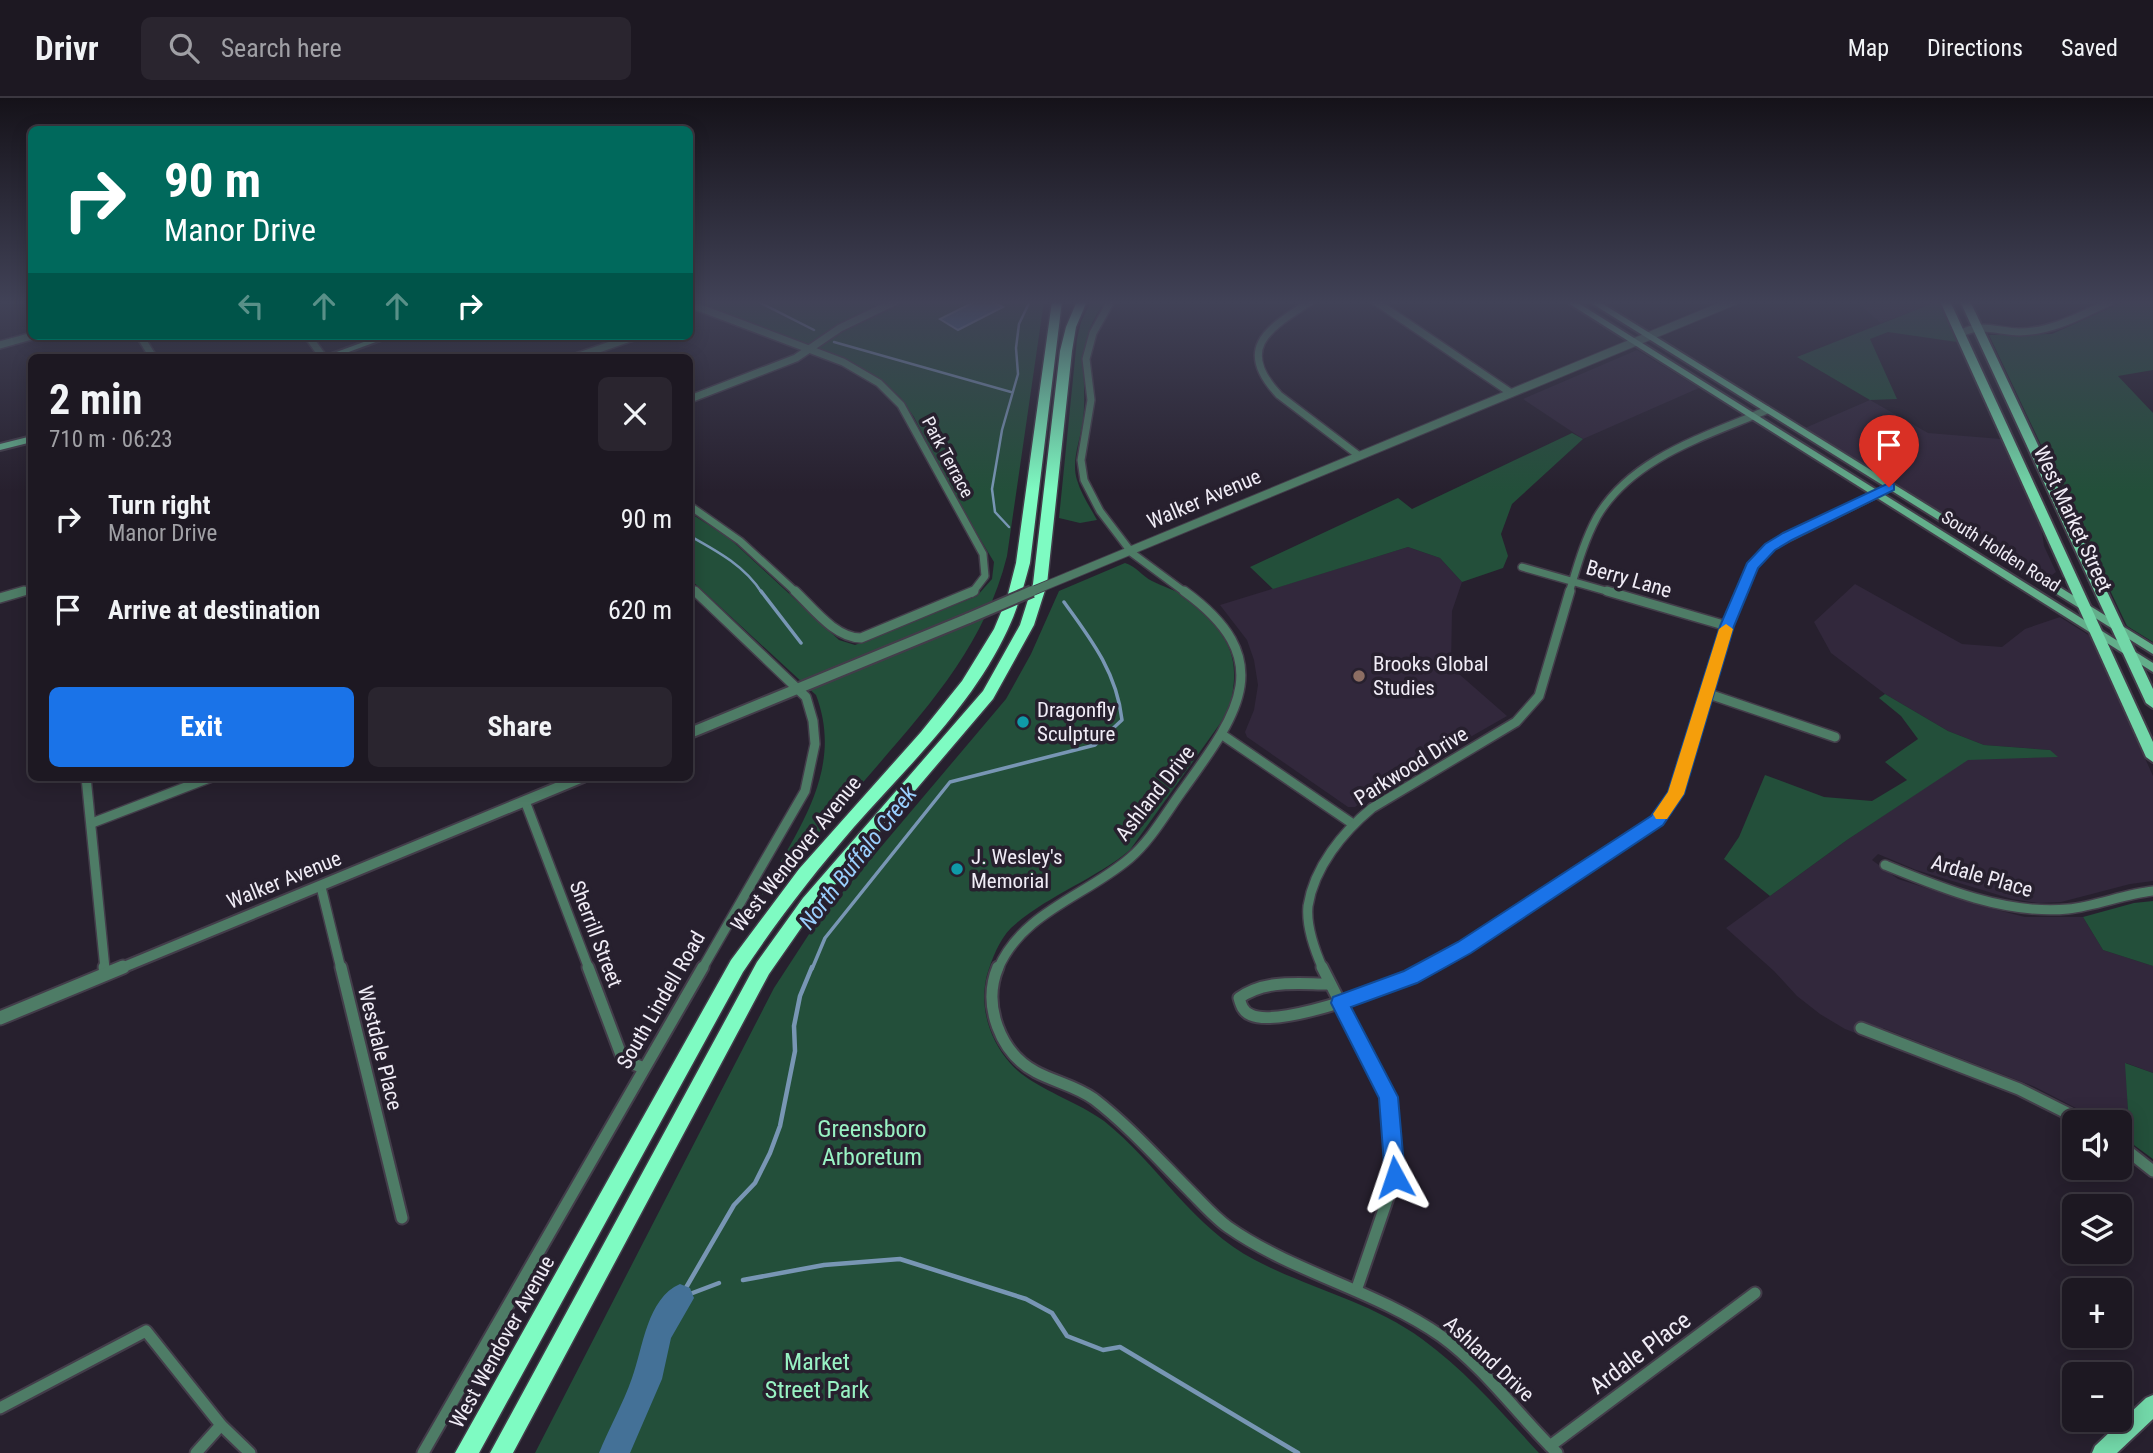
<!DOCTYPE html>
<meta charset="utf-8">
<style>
:root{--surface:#1d1822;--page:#2a252f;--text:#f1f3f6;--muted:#a0a0a5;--line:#3b3740;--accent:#1a73e8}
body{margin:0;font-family:"Roboto Condensed",sans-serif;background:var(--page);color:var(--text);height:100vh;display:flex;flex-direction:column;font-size:26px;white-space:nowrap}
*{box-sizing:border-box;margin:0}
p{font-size:23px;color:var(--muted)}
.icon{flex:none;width:38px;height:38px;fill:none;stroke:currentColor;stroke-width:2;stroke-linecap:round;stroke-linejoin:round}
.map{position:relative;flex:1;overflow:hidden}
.panel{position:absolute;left:28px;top:256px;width:665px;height:427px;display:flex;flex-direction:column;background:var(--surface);border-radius:10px;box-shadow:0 4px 18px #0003,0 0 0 2px var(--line)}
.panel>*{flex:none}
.banner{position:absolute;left:28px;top:28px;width:665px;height:214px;border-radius:10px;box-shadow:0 4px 18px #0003,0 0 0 2px var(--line);background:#00695c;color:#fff;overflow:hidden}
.tools{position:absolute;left:2062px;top:1012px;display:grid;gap:14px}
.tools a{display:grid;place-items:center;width:70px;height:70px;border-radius:10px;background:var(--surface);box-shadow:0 4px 18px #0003,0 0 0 2px var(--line);font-size:35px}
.pin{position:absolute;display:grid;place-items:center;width:60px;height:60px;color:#fff;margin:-72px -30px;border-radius:50% 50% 50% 0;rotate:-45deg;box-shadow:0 0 7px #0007}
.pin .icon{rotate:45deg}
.me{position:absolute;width:77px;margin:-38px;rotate:355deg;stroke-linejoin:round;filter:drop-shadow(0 0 5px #0008)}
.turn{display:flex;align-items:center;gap:24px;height:147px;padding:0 21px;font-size:32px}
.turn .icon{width:91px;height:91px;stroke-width:2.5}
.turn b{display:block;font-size:49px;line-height:60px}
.lanes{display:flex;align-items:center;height:66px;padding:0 21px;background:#0003;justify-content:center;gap:35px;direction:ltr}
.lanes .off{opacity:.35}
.round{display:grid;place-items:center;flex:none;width:74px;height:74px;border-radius:10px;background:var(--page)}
.headline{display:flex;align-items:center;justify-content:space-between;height:119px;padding:0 21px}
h1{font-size:42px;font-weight:700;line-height:52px}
.action{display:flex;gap:14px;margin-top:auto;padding:14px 21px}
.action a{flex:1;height:80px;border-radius:10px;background:var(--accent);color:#fff;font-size:28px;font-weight:700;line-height:80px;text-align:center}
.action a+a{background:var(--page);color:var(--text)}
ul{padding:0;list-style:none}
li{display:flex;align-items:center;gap:21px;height:91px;padding:0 21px}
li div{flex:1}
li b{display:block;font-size:26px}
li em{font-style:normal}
header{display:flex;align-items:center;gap:42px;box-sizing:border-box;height:98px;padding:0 35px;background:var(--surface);border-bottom:2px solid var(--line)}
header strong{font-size:33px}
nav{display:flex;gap:38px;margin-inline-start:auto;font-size:24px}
.search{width:490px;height:63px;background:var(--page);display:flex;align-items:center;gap:18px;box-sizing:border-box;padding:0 24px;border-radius:10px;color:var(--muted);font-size:26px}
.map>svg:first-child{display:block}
</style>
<header>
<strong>Drivr</strong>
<div class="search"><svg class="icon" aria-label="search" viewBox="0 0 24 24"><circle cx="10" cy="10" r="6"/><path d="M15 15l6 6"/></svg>Search here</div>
<nav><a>Map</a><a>Directions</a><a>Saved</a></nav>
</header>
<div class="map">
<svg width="2153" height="1355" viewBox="0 0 2153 1355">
<rect width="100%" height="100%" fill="#27202e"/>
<g fill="#32283c">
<polygon points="1855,203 1940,203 1942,206 1931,206 1881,225"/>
<polygon points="1637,252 1699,290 1583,341 1523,301"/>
<polygon points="1870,302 1928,335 2001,341 2041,427 2044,448 2056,474 2052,477 2038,474 1805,330"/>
<polygon points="1408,449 1440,460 1462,484 1452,513 1451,569 1507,618 1376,693 1355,709 1348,709 1247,639 1245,634 1254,612 1258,587 1254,562 1247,542 1220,507"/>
<polygon points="1855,486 1962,546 2002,549 2025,531 2060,519 2090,538 2153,678 2153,783 2130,786 2061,804 2038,805 2012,801 1916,772 1878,756 1872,762 1898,781 1990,810 2025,819 2083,819 2103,852 2153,868 2153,975 2126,965 2128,1013 2103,1024 2035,989 1883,930 1879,944 1845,931 1820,916 1797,898 1774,873 1726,830 1847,742 1968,661 2050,652 1984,647 1948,633 1885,596 1831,555 1814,524"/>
</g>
<g fill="#234f3a">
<path d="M691 203H1044L1007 458C984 550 925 612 865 682 831 721 797 761 761 798 796 734 845 673 816 597L690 481V415L728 439 839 542 855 547 977 498 992 481 994 464 956 401 914 319 900 299 883 284 843 261Z"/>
<path d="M1091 203H1106C1073 245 1088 276 1083 323 1080 343 1071 363 1077 382 1081 396 1090 409 1097 422L1080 425 1059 420 1077 241 1081 224Z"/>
<polygon points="2125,203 2153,203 2153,272 2118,278 2153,315 2153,544 2127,528 1989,237 2052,236"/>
<polygon points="1931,206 1942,206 1957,244 1888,234 1870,241 1897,301 1870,302 1797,259"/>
<polygon points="1572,335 1583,341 1512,406 1501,436 1508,458 1503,470 1462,484 1440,460 1408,449 1273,491 1250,469 1398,400 1412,411"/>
<path d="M1125 465C1136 468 1142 478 1152 483 1163 489 1176 492 1187 499 1197 505 1204 513 1211 521 1237 554 1238 573 1229 613L1130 752C1094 782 1046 798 1011 830 999 842 992 861 987 877 979 908 989 941 1010 965 1030 989 1077 1003 1104 1023 1157 1065 1194 1131 1255 1162 1310 1191 1372 1204 1422 1241 1466 1273 1502 1315 1539 1355H535L774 890 815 827 1006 601 1031 556 1059 493Z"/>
<polygon points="1885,596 1948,633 1984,647 2050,652 2058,659 1968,662 1847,742 1770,798 1724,761 1739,739 1765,677 1824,699 1872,703 1907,682 1885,664 1918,641 1901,618 1879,600"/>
<polygon points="2153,803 2153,868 2103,852 2083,819 2134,805"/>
<polygon points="2125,965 2153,975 2153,1061 2119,1036 2119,1024 2107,1024 2128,1013"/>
</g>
<polygon fill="#447197" stroke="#7896b4" stroke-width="2" points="976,203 992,203 1003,209 958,232 940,221"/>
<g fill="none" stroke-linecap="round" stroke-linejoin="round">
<g stroke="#7896b4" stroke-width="2.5">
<polyline points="757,203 814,232"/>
<polyline points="834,244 1011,294"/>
<polyline points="1009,429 995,414 992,391 1002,332 1018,276 1016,250 1019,226 1030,203"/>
<path d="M690 438C717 453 745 468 762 495"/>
</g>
<g stroke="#7896b4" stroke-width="3.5">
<polyline points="761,493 801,545"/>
<path d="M812 871 825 840 950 684 1095 647 1122 622C1117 575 1091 541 1064 504"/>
</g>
<g stroke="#7896b4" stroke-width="4.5">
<polyline points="743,1182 824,1167 900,1161 1026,1201 1052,1215 1067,1238 1103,1252 1120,1249 1298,1355"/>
<polyline points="682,1199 719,1185"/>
<polyline points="680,1200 734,1107 755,1085 770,1055 780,1028 795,953 794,928 800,898 812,869"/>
</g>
<path fill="#447197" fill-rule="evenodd" d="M680 1186 690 1190 694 1200 671 1240 662 1281 630 1355H599C609 1330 623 1306 632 1280 643 1250 647 1200 680 1186Z"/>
<defs>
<g id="minor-far2">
<polyline points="1111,203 1093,235 1086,261 1091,302 1081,362 1084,382 1100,413 1132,455 1186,495"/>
<path d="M1311 203C1270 230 1234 249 1279 297L1358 357"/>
<polyline points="1375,203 1511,295"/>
<polyline points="690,206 843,264 879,285 901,307 983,456 985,478 972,495"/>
<path d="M1961 236C1979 224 2000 234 2019 234 2052 234 2083 216 2112 203"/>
<polyline points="140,238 153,259"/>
<polyline points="308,238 323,259"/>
<polyline points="0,247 32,238"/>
<polyline points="576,259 636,238"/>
<polyline points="690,301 796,260 840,230 896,203"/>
<polyline points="690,408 740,443 797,495"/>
<polyline points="1522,469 1613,495"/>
<polyline points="690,489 696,495"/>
<polyline points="17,495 32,491"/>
<path d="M1569 495C1577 469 1584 443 1597 419 1632 359 1707 338 1767 312"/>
<polyline points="1741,495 1752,468 1770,449 1890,389"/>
</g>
<g id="minor-far1">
<polyline points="695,493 806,599 813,623 815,646 805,693 702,871"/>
<path d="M795 493C813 510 835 540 861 540L974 493"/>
<polyline points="1607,493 1727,528"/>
<polyline points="0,500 24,493"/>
<polyline points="1706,595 1835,639"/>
<polyline points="1224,638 1353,726"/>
<polyline points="86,679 105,871"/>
<polyline points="525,703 589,871"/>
<polyline points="92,725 212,679"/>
<path d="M1885 767C1941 790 2006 817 2068 811 2097 808 2124 796 2153 793"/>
<polyline points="321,789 341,871"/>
<path d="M998 871C1022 814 1086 798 1130 760 1152 741 1167 713 1185 689 1239 614 1278 561 1184 493"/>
<path d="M1323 871C1315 853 1306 828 1308 808 1314 769 1343 734 1372 710L1516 624 1539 598 1570 493"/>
<polyline points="1428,871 1657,722 1675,696 1727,528 1741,493"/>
</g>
<g id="minor">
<polyline points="104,869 105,875"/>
<polyline points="341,869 402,1120"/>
<polyline points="588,869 623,962 644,970"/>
<path d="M998 869C982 907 1000 955 1036 974 1055 984 1076 988 1094 1001 1129 1028 1159 1062 1190 1093 1202 1105 1214 1119 1228 1129 1294 1175 1375 1192 1441 1238 1485 1270 1518 1317 1557 1355"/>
<polyline points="1322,869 1388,999 1395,1079 1357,1190"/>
<path d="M1329 886C1298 886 1266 881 1239 900 1241 907 1243 914 1251 917 1281 931 1401 885 1431 869"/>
<polyline points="1861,930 2019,991 2085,1024"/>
<polyline points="2119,1046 2153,1073"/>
<polyline points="0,1310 146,1233 221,1327 250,1355"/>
<polyline points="1550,1348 1755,1195"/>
<polyline points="196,1355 221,1327"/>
<polyline points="423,1355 703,869"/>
</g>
<polyline id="tertiary-far2" points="1069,478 1734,203"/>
<g id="tertiary-far1">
<polyline points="690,635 969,520"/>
<polyline points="119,871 583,679"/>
</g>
<polyline id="tertiary" points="0,920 123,869"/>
<g id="secondary">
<polygon points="1565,203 1575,203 2153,565 2153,574"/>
<polygon points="1588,203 1598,203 2153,547 2153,556"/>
<polygon points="380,238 392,238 335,259 323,259"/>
<polygon points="32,338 32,344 0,352 0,346"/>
</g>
<g id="primary">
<polygon points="1940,203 1950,203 2153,644 2153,664 2146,659"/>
<polygon points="1960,203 1970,203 2153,591 2153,610 2146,605"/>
<polygon points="2153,1297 2153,1321 2117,1355 2092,1355 2095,1348 2146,1300"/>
</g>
<g id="motorway">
<path d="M1052 203H1062L1030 465C1024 487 1018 510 1008 531 973 607 909 667 854 729 814 775 777 823 743 874L479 1355H455L731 862 799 771 921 634 962 583 994 531 1007 500 1016 465Z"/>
<polygon points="1077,203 1087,203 1076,229 1072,253 1047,486 1034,527 993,601 815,810 769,876 513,1355 490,1355 757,864 803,800 983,593 1020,527 1033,486 1060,253 1066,229"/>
</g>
</defs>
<use href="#minor-far2" stroke="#433d4a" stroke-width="10"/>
<use href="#minor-far1" stroke="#433d4a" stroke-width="12"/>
<use href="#minor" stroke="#433d4a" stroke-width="15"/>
<use href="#tertiary-far2" stroke="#433d4a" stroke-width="10"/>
<use href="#tertiary-far1" stroke="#433d4a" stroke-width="14"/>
<use href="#tertiary" stroke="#433d4a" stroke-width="17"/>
<use href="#secondary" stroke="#433d4a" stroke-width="4"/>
<use href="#primary" stroke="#433d4a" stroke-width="4"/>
<use href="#motorway" stroke="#433d4a" stroke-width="3"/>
<use href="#minor-far2" stroke="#4e7c66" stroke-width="7"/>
<use href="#minor-far1" stroke="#4e7c66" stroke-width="9"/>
<use href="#minor" stroke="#4e7c66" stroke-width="11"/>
<use href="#tertiary-far2" stroke="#4e7c66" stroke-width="8"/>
<use href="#tertiary-far1" stroke="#4e7c66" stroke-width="10"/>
<use href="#tertiary" stroke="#4e7c66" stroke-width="13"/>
<use href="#secondary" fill="#63af8b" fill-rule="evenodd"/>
<use href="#primary" fill="#72d7a8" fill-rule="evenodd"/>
<use href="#motorway" fill="#7efbc2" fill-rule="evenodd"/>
<defs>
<polyline id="tertiary-bridge-far1" points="1028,495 1069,478"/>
<polyline id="tertiary-bridge" points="969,520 1032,493"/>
</defs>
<use href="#tertiary-bridge-far1" stroke="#433d4a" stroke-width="10" stroke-linecap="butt"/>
<use href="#tertiary-bridge" stroke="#433d4a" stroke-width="14" stroke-linecap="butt"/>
<use href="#tertiary-bridge-far1" stroke="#4e7c66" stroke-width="8"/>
<use href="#tertiary-bridge" stroke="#4e7c66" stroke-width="10"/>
</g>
<linearGradient id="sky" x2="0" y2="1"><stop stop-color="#151219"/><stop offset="0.52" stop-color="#414257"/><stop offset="1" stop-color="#414257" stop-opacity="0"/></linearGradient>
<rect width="2153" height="393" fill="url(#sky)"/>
<polygon fill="#1a73e8" stroke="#114b97" stroke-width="2" points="1889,385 1894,386 1894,392 1792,442 1775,452 1758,470 1734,528 1684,696 1663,727 1471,855 1417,885 1351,909 1398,999 1405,1079 1402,1086 1395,1089 1388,1086 1385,1079 1379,1000 1331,905 1333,899 1404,873 1458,844 1651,718 1668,694 1720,528 1747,465 1765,446 1783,435"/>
<polygon fill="#f59e0b" points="1726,526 1733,531 1684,696 1667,721 1656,721 1653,716 1668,694 1719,531"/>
<circle fill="#8d6e63" stroke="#27202e" stroke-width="2.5" cx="1359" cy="578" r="7"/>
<g fill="#0f9aa8" stroke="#27202e" stroke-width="2.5">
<circle cx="1023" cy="624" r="7"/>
<circle cx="957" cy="771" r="7"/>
</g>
<g text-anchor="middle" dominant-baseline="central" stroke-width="7" stroke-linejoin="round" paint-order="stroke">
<g font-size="18" fill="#f0ecf6" stroke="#27202e">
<text transform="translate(948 359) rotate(62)">Park Terrace</text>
<text transform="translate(2001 453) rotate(32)">South Holden Road</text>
</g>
<g font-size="21" fill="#f0ecf6" stroke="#27202e">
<text transform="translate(1204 401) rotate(-23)">Walker Avenue</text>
<text transform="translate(2073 421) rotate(65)">West Market Street</text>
<text transform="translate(1629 481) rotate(16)">Berry Lane</text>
<text transform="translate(1411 668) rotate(-32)">Parkwood Drive</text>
<text transform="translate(1155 695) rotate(-52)">Ashland Drive</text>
<text transform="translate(796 756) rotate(-51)">West Wendover Avenue</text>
<text transform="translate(1982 778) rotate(16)">Ardale Place</text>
<text transform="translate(284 782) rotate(-22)">Walker Avenue</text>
<text transform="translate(596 836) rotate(69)">Sherrill Street</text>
<text transform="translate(661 902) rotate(-60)">South Lindell Road</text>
<text transform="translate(380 950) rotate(76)">Westdale Place</text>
<text transform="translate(502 1244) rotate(-61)">West Wendover Avenue</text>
<text transform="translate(1489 1261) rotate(43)">Ashland Drive</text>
</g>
<g font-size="21" fill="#f0ecf6" stroke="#27202e" text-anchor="start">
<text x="1373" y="566">Brooks Global<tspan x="1373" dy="24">Studies</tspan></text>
<text x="1037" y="612">Dragonfly<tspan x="1037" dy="24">Sculpture</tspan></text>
<text x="971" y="759">J. Wesley's<tspan x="971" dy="24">Memorial</tspan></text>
</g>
<g font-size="23" font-style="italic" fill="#9acffe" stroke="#27202e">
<text transform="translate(858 760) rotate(-52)">North Buffalo Creek</text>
</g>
<g font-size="24" fill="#98f2c3" stroke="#27202e">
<text x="872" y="1031">Greensboro<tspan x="872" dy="28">Arboretum</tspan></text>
<text x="817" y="1264">Market<tspan x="817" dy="28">Street Park</tspan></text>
</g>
<g font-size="24" fill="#f0ecf6" stroke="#27202e">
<text transform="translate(1640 1255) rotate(-37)">Ardale Place</text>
</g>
</g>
</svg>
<div class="tools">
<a><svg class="icon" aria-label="sound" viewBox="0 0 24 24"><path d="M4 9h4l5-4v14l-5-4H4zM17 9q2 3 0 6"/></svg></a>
<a><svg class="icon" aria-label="layers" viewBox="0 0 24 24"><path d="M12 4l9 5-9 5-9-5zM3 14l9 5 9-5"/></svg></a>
<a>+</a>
<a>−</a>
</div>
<div class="pin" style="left:1889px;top:389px;background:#d93025"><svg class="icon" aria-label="arrive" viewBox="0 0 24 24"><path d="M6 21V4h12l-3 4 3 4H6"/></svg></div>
<svg class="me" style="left:1395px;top:1079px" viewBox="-20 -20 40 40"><path d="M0-17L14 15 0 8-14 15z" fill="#1a73e8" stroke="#fff" stroke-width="4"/></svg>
<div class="banner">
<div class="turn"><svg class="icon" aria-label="right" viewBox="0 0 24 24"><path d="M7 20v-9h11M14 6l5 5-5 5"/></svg><div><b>90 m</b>Manor Drive</div></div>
<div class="lanes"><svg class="icon off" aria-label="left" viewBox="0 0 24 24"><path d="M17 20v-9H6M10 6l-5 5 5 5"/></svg><svg class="icon off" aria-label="ahead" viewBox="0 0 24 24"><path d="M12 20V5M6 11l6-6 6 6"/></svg><svg class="icon off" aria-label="ahead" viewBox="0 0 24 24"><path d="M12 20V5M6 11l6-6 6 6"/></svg><svg class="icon" aria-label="right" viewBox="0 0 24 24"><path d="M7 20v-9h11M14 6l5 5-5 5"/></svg></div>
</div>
<section class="panel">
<div class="headline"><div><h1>2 min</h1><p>710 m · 06:23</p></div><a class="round"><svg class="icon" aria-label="close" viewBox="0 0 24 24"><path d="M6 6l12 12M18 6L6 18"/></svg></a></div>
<ul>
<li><svg class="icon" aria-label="right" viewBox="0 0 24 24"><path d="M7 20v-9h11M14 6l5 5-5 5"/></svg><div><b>Turn right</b><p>Manor Drive</p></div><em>90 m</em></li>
<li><svg class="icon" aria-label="arrive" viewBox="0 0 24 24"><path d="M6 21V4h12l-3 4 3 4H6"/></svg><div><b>Arrive at destination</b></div><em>620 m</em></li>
</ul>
<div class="action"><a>Exit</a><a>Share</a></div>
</section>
</div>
